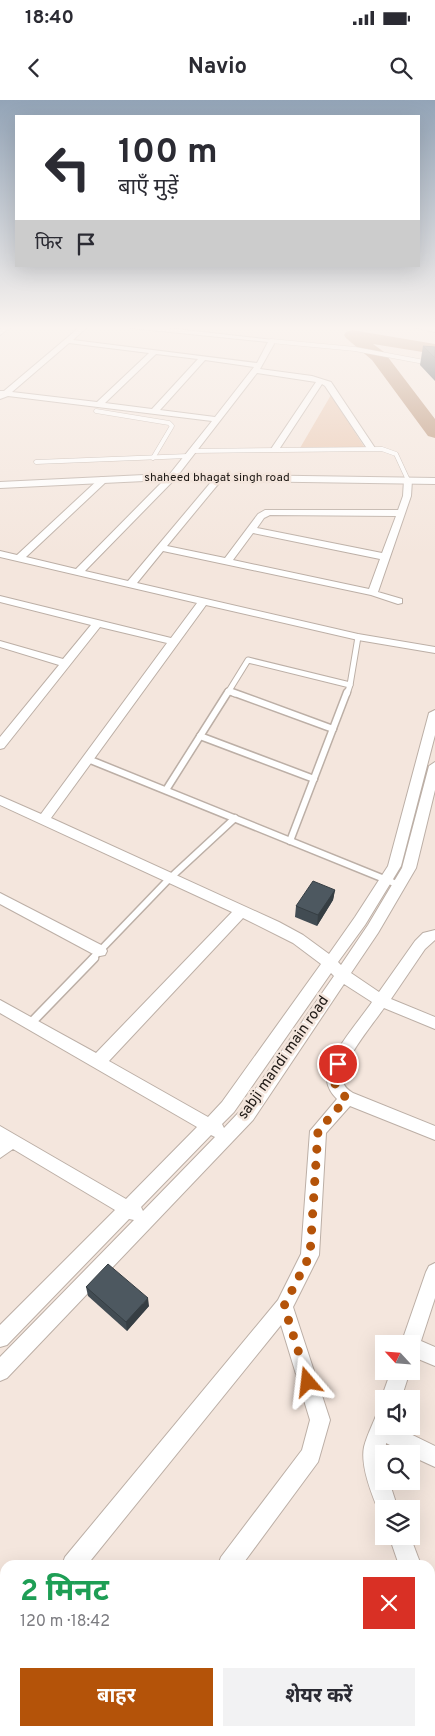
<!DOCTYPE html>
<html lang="hi">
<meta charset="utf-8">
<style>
:root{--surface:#fff;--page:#f2f2f3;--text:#2b2b33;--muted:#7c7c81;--accent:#b45309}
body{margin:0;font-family:Overpass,"Noto Sans Devanagari",sans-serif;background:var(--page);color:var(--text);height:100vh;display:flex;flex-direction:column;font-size:19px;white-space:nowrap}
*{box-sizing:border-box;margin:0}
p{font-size:16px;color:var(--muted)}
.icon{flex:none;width:28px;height:28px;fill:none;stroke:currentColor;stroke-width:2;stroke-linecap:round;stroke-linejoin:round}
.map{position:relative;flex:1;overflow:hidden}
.panel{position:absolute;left:0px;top:1460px;width:435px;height:176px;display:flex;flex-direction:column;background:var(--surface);border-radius:15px 15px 0 0;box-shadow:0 5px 20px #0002}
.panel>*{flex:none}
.hud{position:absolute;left:15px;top:15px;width:405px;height:152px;border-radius:0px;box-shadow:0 5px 20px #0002;background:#fff;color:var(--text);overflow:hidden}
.needle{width:32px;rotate:296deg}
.buttons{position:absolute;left:375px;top:1235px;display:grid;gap:10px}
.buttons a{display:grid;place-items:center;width:45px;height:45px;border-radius:0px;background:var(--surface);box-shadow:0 5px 20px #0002;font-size:25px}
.pin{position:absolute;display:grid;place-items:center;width:42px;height:42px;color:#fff;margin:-21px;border:2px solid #fff;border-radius:50%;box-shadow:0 1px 5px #0007}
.me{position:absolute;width:55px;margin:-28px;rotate:343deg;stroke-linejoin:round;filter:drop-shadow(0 0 4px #0008)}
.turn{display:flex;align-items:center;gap:18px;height:105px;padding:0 20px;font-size:22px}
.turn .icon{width:65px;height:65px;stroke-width:2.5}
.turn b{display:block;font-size:35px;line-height:42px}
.then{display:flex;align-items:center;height:48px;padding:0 20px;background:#0003;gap:10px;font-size:19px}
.round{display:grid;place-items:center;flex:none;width:52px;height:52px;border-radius:0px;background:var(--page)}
.head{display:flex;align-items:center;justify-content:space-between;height:85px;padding:0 20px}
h1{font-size:30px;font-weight:700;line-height:38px;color:#1e9e55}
.action{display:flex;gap:10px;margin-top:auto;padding:10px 20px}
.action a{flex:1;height:58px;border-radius:0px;background:var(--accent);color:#fff;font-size:20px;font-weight:700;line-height:58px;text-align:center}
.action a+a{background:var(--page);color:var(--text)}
.status{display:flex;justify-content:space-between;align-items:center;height:35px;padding:0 25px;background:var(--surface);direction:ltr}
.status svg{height:14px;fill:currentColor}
header{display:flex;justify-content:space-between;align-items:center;height:65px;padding:0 20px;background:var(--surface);font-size:22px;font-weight:700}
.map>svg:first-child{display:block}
</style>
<div class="status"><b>18:40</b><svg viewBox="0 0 49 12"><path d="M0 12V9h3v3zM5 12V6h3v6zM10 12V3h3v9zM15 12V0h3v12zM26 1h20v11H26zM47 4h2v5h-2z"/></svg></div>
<header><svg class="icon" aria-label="back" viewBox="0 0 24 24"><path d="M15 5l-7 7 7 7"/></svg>Navio<svg class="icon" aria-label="search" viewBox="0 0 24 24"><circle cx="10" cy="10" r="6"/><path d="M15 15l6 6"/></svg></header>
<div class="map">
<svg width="435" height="1636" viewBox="0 0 435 1636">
<rect width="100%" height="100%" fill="#f4e6dd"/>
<polygon fill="#e9c7b0" points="331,295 365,348 300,348"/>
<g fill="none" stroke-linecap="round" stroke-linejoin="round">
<polygon fill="#b58c6e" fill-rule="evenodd" points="352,230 435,244 435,254 373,244 384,252 435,319 435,338 428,336 372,260 346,238 344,235 346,232"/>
<defs>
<g id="service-far3">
<polyline points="271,241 355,249 435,264"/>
<polyline points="96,311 169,323 172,326 153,358"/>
<polyline points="192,351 382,349 396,354 408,380"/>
<polyline points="36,362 188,356"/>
</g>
<g id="service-far2">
<polyline points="228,591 235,594"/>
<polyline points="227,594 248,560 350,585"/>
<polyline points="347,594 350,585 358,537"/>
</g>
<g id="service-far1">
<polyline points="232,592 333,629"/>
<polyline points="200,636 314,679"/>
<polyline points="88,659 399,785"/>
<polyline points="166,690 228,592"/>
<polyline points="290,741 347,592"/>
<polyline points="92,859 169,779 235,718"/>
</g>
<polyline id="service" points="30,924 94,858"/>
<g id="minor">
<polygon points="5,226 12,226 0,235 0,230"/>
<path d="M81 226H88L73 240 257 263 268 242 131 228 128 226H149L273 240 274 244 260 269 312 276 331 282 375 348 368 350 325 286 322 284 278 351H272L271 349 316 282 257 273 175 379 85 471 128 481 217 375 224 377 167 446 225 458 258 414 265 410H398L403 396 404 380 408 377 412 380 411 396 378 492 402 499V503L398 504 371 495 163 451 137 483 358 534 435 547V553L358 540 206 505 51 718 279 822 303 835 329 854 355 817 388 766 429 613 435 610V635L401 766 365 825 338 862 341 865 368 825 402 768 429 666 435 662V690L416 768 378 833 351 873 379 892 415 841 423 833 435 830V840L425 849 391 899 435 917V929L384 908C373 924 340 963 343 981 344 987 348 990 353 993L435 1026V1040L350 1006 326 1033 319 1155 293 1207 330 1320 318 1362 242 1465H218L221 1457 302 1350 310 1320 281 1225 87 1465H62L65 1457 278 1200 301 1154 310 1031 337 999C332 994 328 988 327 981 324 960 360 920 372 902L344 884 253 1020 7 1278 0 1281V1257L134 1120 129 1119 7 1245 0 1247V1225L115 1110 13 1049 0 1058V1026L126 1099 197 1027 0 913V900L96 953 232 812 0 705V696L41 714 167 543 100 527 4 648 0 649V637L59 565 0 547V541L63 559 91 525 0 502V496L171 538 197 503 0 457V451L17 455 101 377H107V381L26 457 76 469 169 375 212 321 8 296 0 299V291H4ZM69 243 149 253 97 302 12 292ZM156 254 198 259 152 309 105 303ZM205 260 254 267 215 317 160 310ZM270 415 396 416 382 453 257 428 264 418ZM253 433 380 459 369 489 233 460ZM243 818 293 843 321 864 222 1002 208 1017 109 961ZM331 873 334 876 241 1010 224 1028 222 1024 234 1012ZM211 1035 215 1037 143 1111 141 1107Z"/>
<polygon points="409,226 435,228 435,232"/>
<polygon points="0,793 105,847 107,851 105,855 100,856 95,855 0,804"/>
<polygon points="435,1163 435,1198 421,1241 435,1247 435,1266 411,1256 411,1244 401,1244 426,1172 429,1166"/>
<polygon points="391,1271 410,1271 401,1299 384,1299 384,1305 381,1299"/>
<path d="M384 1310V1326H394L435 1346V1367L411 1356V1354H407L386 1343 384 1381H389L398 1409H384V1418L381 1416C373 1398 360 1367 364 1347 367 1335 373 1324 377 1313Z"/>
<polygon points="389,1436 410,1436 421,1465 399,1465"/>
<polygon points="430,1507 435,1509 435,1542 430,1540"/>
<polygon points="5,1537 5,1563 0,1565 0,1539"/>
<polygon points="93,1631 118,1631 116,1636 91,1636"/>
<polygon points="260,1631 285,1631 283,1636 258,1636"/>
</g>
<polygon id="tertiary" points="165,374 435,378 435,384 165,380 0,388 0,382"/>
</defs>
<use href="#service-far3" stroke="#bcafa6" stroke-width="5"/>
<use href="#service-far2" stroke="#bcafa6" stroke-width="7"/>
<use href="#service-far1" stroke="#bcafa6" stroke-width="9"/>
<use href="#service" stroke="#bcafa6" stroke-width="11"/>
<use href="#minor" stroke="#bcafa6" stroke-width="2"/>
<use href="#tertiary" stroke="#bcafa6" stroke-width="2"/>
<use href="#service-far3" stroke="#fff" stroke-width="4"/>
<use href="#service-far2" stroke="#fff" stroke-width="5"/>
<use href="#service-far1" stroke="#fff" stroke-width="6"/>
<use href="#service" stroke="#fff" stroke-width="8"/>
<use href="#minor" fill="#fff" fill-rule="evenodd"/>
<use href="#tertiary" fill="#fff" fill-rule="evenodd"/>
</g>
<g fill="#424c53">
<polygon points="423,246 435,247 435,281 420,265"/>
<polygon points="335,790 333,800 317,826 295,817 296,806"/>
<polygon points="86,1187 149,1206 127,1231 88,1196"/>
</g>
<g fill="#363e43">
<polygon points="335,790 333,800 317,826 318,815"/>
<polygon points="148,1198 149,1206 127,1231 126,1222"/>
</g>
<g fill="#4d5860" stroke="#363e43">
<polygon points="423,246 435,247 435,258"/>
<polygon points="313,781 335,790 318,815 296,806"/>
<polygon points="108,1164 148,1198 126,1222 86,1187"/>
</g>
<linearGradient id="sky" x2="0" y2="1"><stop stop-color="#93a4b7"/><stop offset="0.5" stop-color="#faf4f0"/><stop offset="1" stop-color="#faf4f0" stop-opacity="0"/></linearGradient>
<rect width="435" height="455" fill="url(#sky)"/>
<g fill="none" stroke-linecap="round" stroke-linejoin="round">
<path stroke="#b45309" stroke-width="9" stroke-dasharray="0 16.2" d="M308 1282 284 1206 310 1155 318 1031 347 998C331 987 334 981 338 964"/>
</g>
<g text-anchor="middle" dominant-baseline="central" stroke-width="5" stroke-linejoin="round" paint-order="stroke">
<g font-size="12" fill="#1f1a16" stroke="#f4e6dd">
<text x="217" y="378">shaheed bhagat singh road</text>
</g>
<g font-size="15" fill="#1f1a16" stroke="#f4e6dd">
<text transform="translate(284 958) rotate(-55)">sabji mandi main road</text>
</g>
</g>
</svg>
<div class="buttons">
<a><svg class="needle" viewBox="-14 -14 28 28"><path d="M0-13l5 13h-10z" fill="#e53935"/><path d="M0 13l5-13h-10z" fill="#7c7c81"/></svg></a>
<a><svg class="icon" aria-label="sound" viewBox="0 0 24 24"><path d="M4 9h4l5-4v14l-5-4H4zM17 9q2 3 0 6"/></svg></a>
<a><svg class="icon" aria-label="search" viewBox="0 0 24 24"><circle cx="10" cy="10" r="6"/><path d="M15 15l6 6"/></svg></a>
<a><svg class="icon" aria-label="layers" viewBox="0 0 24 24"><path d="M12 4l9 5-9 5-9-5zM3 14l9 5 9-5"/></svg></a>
</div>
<div class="pin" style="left:338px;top:964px;background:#d93025"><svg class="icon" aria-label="arrive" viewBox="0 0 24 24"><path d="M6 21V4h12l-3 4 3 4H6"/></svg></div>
<svg class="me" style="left:308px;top:1282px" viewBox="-20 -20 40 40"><path d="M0-17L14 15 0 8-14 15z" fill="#b45309" stroke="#fff" stroke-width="4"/></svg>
<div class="hud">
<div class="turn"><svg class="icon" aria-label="left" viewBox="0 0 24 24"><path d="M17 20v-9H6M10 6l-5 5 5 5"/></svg><div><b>100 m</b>बाएँ मुड़ें</div></div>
<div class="then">फिर<svg class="icon" aria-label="arrive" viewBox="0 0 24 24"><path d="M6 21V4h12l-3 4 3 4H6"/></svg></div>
</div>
<section class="panel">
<div class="head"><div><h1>2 मिनट</h1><p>120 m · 18:42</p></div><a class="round" style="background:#d93025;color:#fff"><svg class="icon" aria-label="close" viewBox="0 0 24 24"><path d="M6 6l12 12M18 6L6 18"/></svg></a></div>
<div class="action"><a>बाहर</a><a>शेयर करें</a></div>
</section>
</div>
